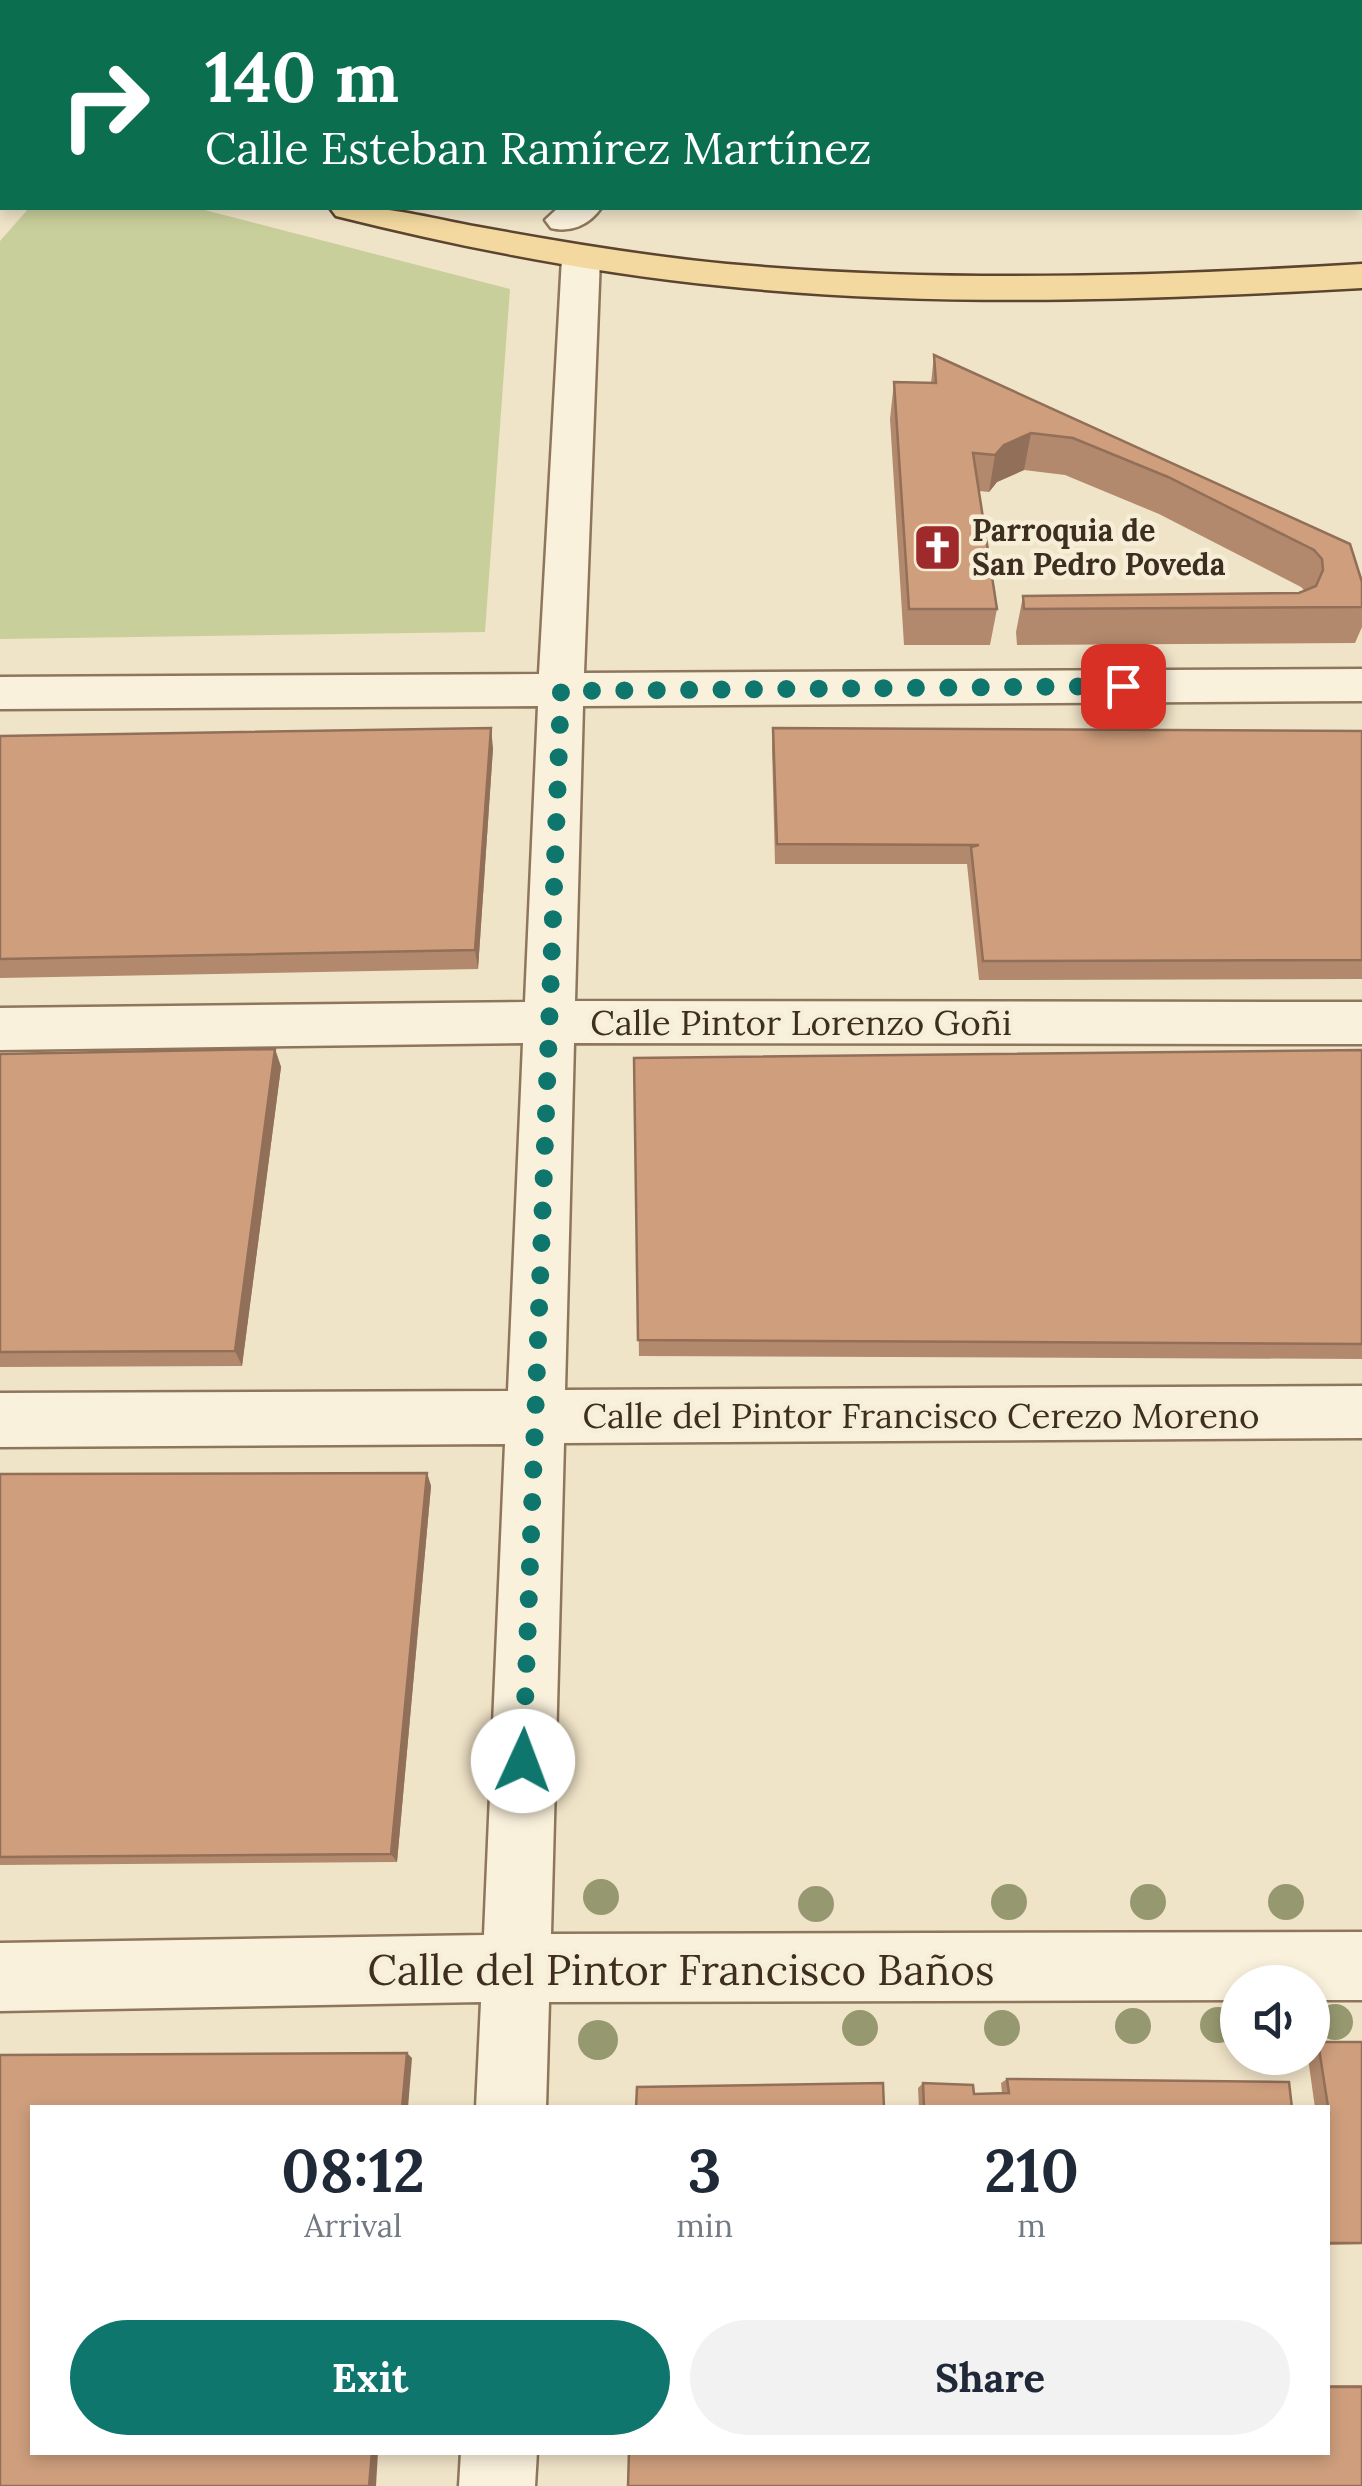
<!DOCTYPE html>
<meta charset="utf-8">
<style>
:root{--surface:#fff;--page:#f2f2f3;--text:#1f2937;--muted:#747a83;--accent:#0f766e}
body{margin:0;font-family:Lora,serif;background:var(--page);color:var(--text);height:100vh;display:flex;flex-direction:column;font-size:38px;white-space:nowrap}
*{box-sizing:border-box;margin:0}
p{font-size:32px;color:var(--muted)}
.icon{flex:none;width:55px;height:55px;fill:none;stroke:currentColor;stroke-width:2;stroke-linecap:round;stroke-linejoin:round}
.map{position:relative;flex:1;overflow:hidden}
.details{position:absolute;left:30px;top:2105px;width:1300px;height:350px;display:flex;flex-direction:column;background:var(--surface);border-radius:0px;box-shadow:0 5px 15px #0003}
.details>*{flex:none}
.hud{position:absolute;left:0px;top:0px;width:1362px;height:210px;box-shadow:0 5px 15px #0003;background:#0b6e4f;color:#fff;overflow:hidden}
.tools{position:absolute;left:1220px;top:1965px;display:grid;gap:20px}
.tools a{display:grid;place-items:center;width:110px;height:110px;border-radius:50%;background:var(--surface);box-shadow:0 5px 15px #0003;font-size:50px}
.pin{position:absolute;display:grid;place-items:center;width:85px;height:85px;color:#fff;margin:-42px;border-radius:20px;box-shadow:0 5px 15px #0006}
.me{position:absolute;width:110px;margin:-55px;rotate:2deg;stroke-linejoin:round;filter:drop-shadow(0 0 8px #0008)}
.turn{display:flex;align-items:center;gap:35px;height:210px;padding:0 40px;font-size:45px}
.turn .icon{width:130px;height:130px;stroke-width:2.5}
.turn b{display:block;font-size:70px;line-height:85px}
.eta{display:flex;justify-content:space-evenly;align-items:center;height:170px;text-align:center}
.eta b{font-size:60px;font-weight:800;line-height:70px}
.primary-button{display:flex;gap:20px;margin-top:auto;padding:20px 40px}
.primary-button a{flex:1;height:115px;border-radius:60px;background:var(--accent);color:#fff;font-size:40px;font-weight:800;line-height:115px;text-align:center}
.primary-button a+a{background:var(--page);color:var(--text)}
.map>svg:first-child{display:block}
</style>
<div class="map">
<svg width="1362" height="2486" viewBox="0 0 1362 2486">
<rect width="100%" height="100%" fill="#f0e4c8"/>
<polygon fill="#c9cf9b" points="29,208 197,208 510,289 485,632 0,639 0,241"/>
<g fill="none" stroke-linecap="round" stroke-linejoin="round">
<defs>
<g id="minor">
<path d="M558 208H601C589 225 571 233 551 228L545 220Z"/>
<polygon points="581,247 594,250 600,258 584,673 1362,669 1362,701 583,706 575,1001 1362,1002 1362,1044 574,1043 565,1390 1362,1386 1362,1438 564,1443 551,1934 1362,1932 1362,2000 1312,2000 1312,1982 1238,1982 1238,2000 549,2002 546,2108 476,2108 481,2002 0,2011 0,1943 484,1935 505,1444 0,1447 0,1393 508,1391 523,1043 0,1050 0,1008 525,1002 538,706 0,709 0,677 539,674 562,258 568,250"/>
<polygon points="461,2452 537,2452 535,2486 459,2486"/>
</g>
<g id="major">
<rect x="0" y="43" width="2" height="21"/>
<polygon points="0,137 2,138 2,160 0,159"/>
<path d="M330 208C385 204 427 218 479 227 561 242 644 256 727 264 938 283 1150 277 1362 264V288C1150 300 936 308 724 286 593 273 464 248 336 216Z"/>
</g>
</defs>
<use href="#minor" stroke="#8d765c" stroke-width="5"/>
<use href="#major" stroke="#5b4430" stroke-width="5"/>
<use href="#minor" fill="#faf1dc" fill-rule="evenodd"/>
<use href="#major" fill="#f3d9a0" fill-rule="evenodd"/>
</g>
<g fill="#96986f">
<circle cx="601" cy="1897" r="18"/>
<circle cx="1009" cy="1902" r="18"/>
<circle cx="1148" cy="1902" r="18"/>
<circle cx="1286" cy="1902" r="18"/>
<circle cx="816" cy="1904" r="18"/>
<circle cx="1335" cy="2022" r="18"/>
<circle cx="1218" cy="2025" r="18"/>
<circle cx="1133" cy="2026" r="18"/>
<circle cx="860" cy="2028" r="18"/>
<circle cx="1002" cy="2028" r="18"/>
<circle cx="598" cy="2040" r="20"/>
</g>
<g fill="#b2896c">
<polygon points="549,0 784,0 780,2 549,2"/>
<polygon points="934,355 1350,544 1362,582 1362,627 1355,643 1017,645 1016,632 1023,596 1299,593 1304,590 1301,587 1159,514 1065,475 1024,470 997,482 989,492 979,491 997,609 990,645 904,645 890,419 894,382 931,383"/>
<polygon points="773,728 1362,731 1362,979 979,980 967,864 775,864 772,748"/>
<polygon points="0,736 493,748 478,969 0,978"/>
<polygon points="275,1049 281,1067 242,1366 0,1367 0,1054"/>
<polygon points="1362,1050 1362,1359 639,1356 634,1058"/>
<polygon points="427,1473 431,1486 397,1862 0,1865 0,1474"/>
<polygon points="1318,2042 1362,2042 1362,2244 1328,2245 1328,2108 1315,2108 1308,2058 1312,2058 1312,2045"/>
<polygon points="1007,2079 1292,2108 919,2108 918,2088 923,2083 974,2094 1002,2093 1001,2083"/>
<polygon points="1328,2385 1362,2385 1362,2486 1328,2452"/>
</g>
<g fill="#916f58">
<polygon points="744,0 784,0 780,2 740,2"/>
<polygon points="1031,433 1024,470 997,482 989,492 995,455 1004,445"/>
<polygon points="491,728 493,748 478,969 475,950"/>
<polygon points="275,1049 281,1067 242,1366 235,1351"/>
<polygon points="427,1473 431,1486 397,1862 391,1854"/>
<polygon points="407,2053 412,2058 408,2108 402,2108"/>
<polygon points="372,2452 378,2452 376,2486 369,2486"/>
</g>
<g fill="#cf9f7d" stroke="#916f58" stroke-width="2.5">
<polygon points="589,0 744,0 740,2 596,2"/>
<polygon points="934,355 1350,544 1362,582 1362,607 1024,609 1023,596 1299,593 1316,586 1323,570 1322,559 1314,550 1168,477 1073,438 1031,433 1004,445 995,455 973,453 997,609 909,609 894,382 936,383"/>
<polygon points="491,728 475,950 0,959 0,736"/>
<polygon points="773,728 1362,731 1362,960 983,961 971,847 979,845 777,844"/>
<polygon points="275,1049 235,1351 0,1352 0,1054"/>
<polygon points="1362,1050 1362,1344 638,1340 634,1058"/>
<polygon points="427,1473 391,1854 0,1857 0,1474"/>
<polygon points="1318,2042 1362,2042 1362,2243 1328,2243 1328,2113 1329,2113"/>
<polygon points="407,2053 402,2108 32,2108 32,2452 372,2452 369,2486 0,2486 0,2055"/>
<polygon points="1007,2079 1289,2082 1292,2108 924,2108 923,2083 973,2085 974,2094 1009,2093"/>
<polygon points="883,2083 884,2108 636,2108 637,2087"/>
<polygon points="1328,2387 1362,2387 1362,2486 628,2486 629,2452 1328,2452"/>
</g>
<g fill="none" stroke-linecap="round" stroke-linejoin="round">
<polyline stroke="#0f766e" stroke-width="18" stroke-dasharray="0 32.4" points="523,1761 561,691 1123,686"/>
</g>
<defs>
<symbol id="church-square" viewBox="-11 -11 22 22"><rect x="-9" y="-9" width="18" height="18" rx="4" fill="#9e2a2b" stroke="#f7eed8"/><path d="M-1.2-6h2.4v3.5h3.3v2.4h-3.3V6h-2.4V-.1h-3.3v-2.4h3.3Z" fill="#fff"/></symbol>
</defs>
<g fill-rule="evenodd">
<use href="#church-square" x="910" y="520" width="55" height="55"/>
</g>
<g text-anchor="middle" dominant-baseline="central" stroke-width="9" stroke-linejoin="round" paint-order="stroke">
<g font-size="30" font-weight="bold" fill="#3d2e20" stroke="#f7eed8" text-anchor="start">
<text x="972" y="530">Parroquia de<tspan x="972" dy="34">San Pedro Poveda</tspan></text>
</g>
<g font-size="35" fill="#3d2e20" stroke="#f7eed8">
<text x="801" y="1022">Calle Pintor Lorenzo Goñi</text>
<text x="921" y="1415">Calle del Pintor Francisco Cerezo Moreno</text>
</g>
<g font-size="42" fill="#3d2e20" stroke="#f7eed8">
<text x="681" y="1970">Calle del Pintor Francisco Baños</text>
</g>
</g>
</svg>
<div class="tools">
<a><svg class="icon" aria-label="sound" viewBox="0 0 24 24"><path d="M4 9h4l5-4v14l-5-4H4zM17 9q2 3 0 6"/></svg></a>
</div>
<div class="pin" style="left:1123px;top:686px;background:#d93025"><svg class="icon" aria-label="arrive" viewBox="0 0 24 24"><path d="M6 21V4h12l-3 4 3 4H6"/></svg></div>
<svg class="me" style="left:523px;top:1761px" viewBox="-20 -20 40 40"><circle r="19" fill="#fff"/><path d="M0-13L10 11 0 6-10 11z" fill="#0f766e"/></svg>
<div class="hud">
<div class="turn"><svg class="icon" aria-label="right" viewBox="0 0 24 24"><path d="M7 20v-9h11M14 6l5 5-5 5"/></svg><div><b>140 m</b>Calle Esteban Ramírez Martínez</div></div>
</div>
<section class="details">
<div class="eta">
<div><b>08:12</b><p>Arrival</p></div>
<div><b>3</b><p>min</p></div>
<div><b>210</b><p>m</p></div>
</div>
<div class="primary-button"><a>Exit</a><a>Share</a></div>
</section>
</div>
